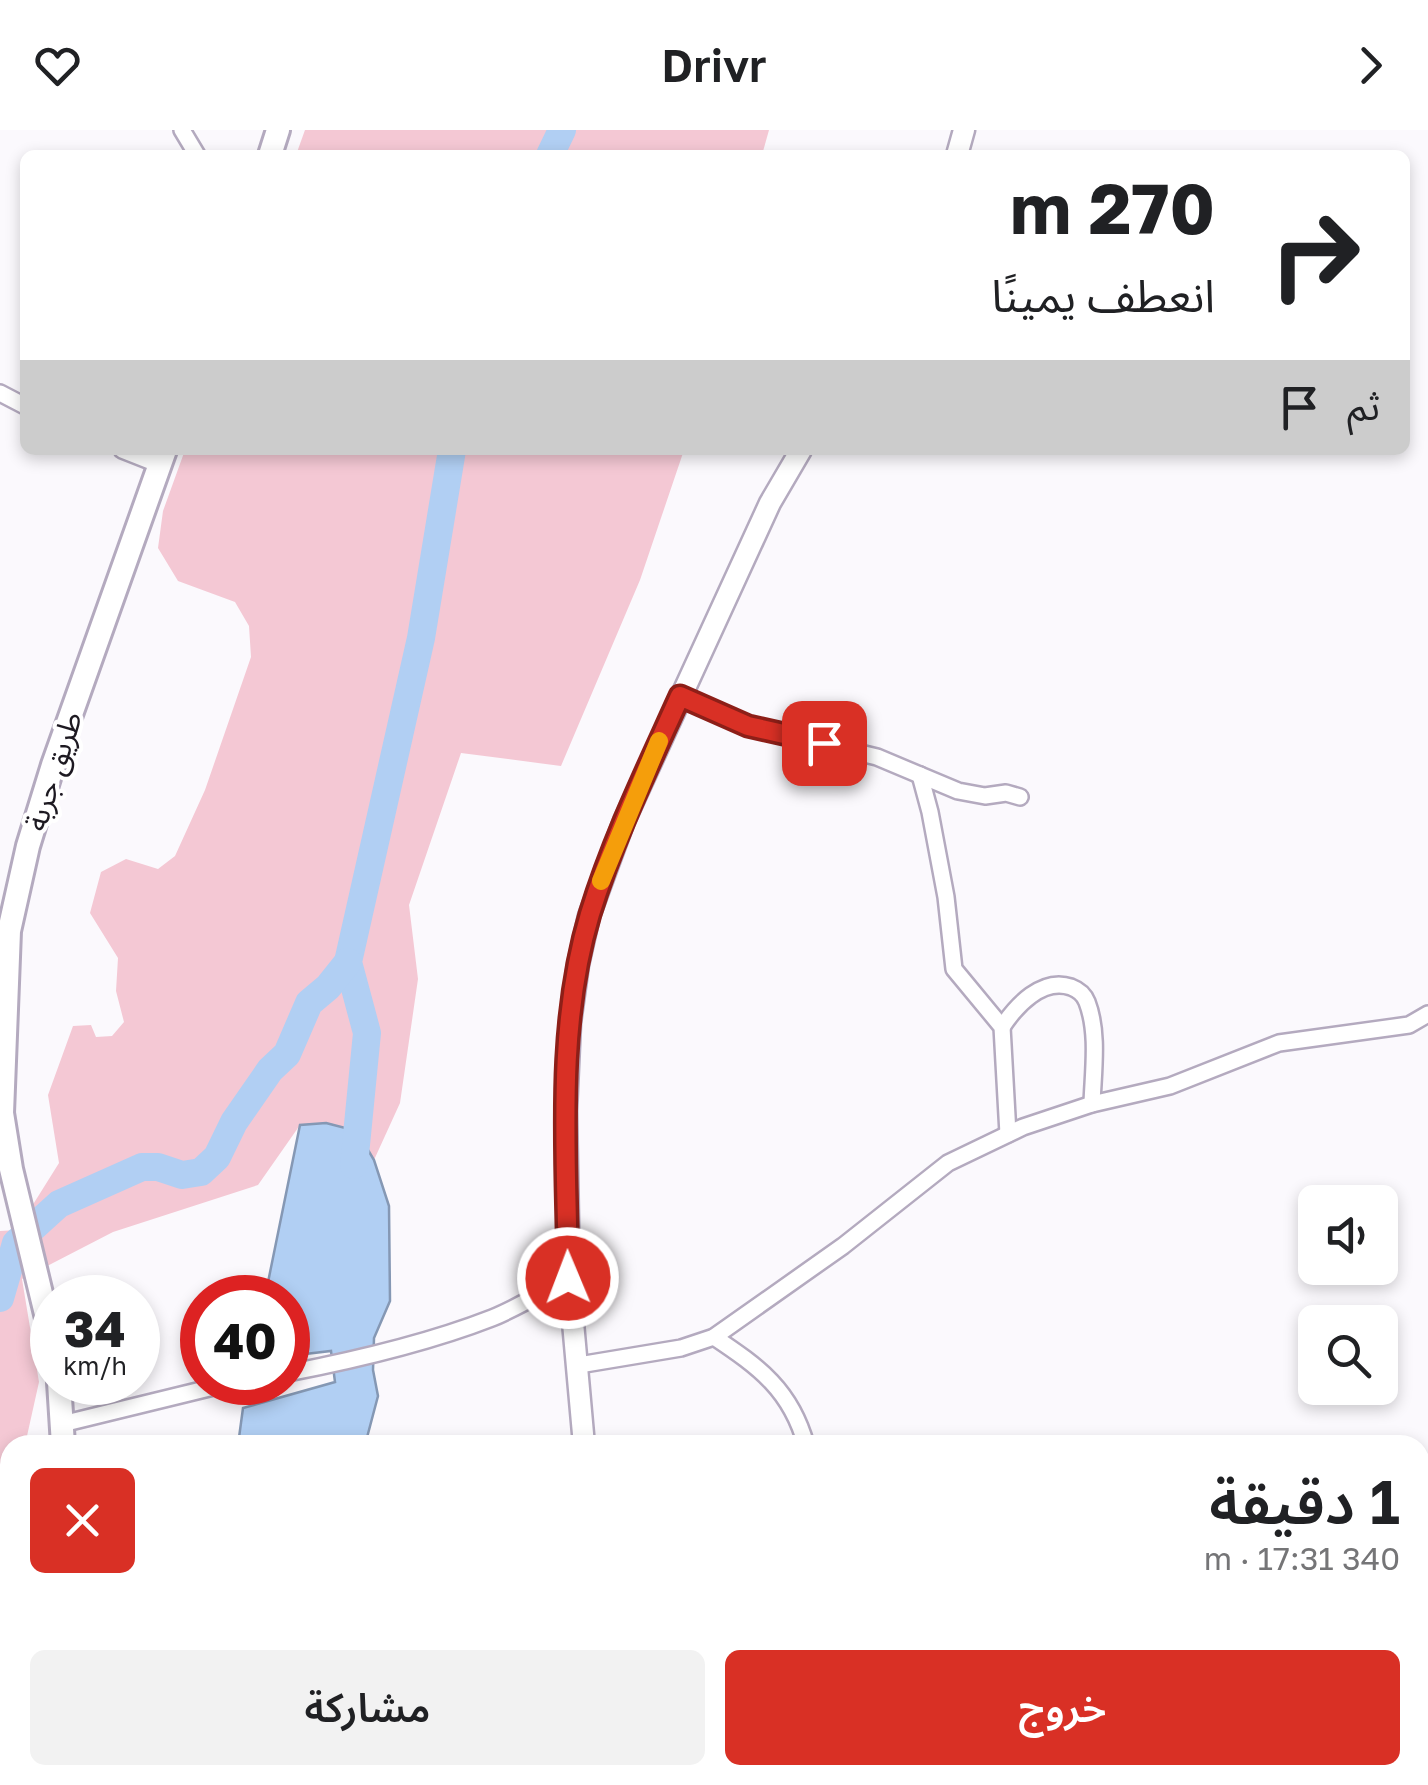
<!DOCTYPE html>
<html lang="ar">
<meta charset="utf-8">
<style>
:root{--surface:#fff;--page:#f2f2f2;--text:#202124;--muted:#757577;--accent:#d93025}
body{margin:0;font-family:"Golos Text","Noto Sans Arabic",sans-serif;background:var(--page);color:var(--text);direction:rtl;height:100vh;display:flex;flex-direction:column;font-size:38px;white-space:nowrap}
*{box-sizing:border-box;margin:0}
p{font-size:32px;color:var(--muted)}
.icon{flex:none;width:55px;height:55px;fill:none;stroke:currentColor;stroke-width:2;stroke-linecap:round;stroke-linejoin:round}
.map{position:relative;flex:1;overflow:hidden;direction:ltr}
.panel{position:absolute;left:0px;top:1305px;width:1430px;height:350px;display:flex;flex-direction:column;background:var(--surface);border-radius:30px 30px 0 0;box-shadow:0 5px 15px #0003;direction:rtl}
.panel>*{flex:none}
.top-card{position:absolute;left:20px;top:20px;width:1390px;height:305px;border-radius:15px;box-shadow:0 5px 15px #0003;direction:rtl;background:#fff;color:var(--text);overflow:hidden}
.buttons{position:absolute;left:1298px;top:1055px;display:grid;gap:20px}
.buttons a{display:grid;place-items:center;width:100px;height:100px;border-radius:15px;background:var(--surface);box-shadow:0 5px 15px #0003;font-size:50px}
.speed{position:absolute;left:30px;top:1145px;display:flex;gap:20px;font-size:50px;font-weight:700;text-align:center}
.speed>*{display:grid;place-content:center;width:130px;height:130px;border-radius:50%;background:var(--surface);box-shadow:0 5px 15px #0003;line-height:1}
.speed small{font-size:25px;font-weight:400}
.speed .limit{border:15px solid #d22;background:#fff;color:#111}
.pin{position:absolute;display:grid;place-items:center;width:85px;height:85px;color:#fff;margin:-42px;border-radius:20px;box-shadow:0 5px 15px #0006}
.me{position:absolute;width:110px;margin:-55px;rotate:359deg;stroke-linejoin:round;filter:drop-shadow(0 0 8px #0008)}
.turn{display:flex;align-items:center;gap:35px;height:210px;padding:0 30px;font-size:45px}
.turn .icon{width:130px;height:130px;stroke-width:2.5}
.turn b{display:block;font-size:70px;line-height:85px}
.then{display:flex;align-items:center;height:95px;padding:0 30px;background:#0003;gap:20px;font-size:38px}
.round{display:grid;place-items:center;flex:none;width:105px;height:105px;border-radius:15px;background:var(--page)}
.headline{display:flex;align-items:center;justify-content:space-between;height:170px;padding:0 30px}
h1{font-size:60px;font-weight:600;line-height:75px}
.cta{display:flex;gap:20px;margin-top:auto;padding:20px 30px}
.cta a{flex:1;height:115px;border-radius:15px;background:var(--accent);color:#fff;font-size:40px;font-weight:600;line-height:115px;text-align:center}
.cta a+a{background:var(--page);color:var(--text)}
header{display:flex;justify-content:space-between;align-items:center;height:130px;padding:0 30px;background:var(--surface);font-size:45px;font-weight:600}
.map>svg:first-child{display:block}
</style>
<header><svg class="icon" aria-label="forward" viewBox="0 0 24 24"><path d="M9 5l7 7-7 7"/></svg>Drivr<svg class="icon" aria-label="heart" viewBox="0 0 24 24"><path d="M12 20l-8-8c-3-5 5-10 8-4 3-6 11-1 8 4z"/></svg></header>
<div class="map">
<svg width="1428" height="1655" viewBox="0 0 1428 1655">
<rect width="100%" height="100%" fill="#fbf9fd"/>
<g fill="#f4c8d4">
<polygon points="305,0 769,0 762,25 296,25"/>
<polygon points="185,320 684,320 640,450 561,636 461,623 409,775 418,849 400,973 374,1030 357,1001 300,995 258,1055 113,1102 22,1149 39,1252 25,1315 10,1315 10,1377 0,1419 0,1101 17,1100 59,1033 48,965 73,896 91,895 96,907 112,906 124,892 116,861 118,828 90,783 101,742 126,729 158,739 175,726 205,660 251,527 249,496 235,472 178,451 158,418 163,381"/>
</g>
<g fill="#b1cff3" stroke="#8598b4" stroke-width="2.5">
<polygon points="326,993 357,1001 374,1030 389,1076 390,1171 374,1208 373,1240 378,1266 365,1315 238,1315 243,1278 335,1252 331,1221 297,1225 288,1222 288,1168 265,1167 300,995"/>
<polygon points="199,1645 310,1645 309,1655 198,1655"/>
</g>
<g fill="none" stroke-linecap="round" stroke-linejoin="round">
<g stroke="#b1cff3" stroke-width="28">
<polyline points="550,25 562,0"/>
<polyline points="354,1035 367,903 348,832 421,508 452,320"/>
<polyline points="0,1168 16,1113 59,1074 142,1037 158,1037 182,1045 201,1042 217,1027 234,992 270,940 287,924 309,873 328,857 348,832"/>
</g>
<defs>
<g id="minor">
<polyline points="182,0 197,25"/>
<polyline points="0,263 25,276"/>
<polyline points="122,320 160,335"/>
<polyline points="680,565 748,596 877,627 958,661 985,666 1006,663 1020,667"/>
<polyline points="920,645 930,682 946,767 954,839 1002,897 1008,1004"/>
<path d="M1002 897C1016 876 1042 847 1071 857 1079 860 1084 864 1087 872 1099 903 1093 942 1092 974"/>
<path d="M714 1207C759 1237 791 1260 806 1315"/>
<polyline points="579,1235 681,1218 714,1207 843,1116 948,1033 1023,997 1092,974 1170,956 1279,913 1409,895 1428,884"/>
<path d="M288 1243C355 1230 428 1213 492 1188 519 1177 543 1162 569 1148"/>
<polyline points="62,1294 234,1252"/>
<polyline points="1420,1417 1428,1421"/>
<polyline points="0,1493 10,1494"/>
<polyline points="1420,1570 1428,1559"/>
<polyline points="712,1645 726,1655"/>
<polyline points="1243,1645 1256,1655"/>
<polyline points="681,1655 688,1645"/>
<polyline points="1355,1655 1363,1645"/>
</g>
<g id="tertiary">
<polyline points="957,25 964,0"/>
<polyline points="584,1315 569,1148 566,981 570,893 578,835 589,786 624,691 770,373 801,320"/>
<polyline points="549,1655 552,1645"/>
</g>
<g id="secondary">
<polyline points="270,25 278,0"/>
<polyline points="52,1209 11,1039 2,983 9,801 28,716 53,635 165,320"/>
<polyline points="59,1252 63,1315"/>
<polyline points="65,1655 65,1645"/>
</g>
</defs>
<use href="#minor" stroke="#b4aabf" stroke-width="20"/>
<use href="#tertiary" stroke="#b4aabf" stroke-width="25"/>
<use href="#secondary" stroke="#b4aabf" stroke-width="28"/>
<use href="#minor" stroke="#fff" stroke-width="15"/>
<use href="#tertiary" stroke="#fff" stroke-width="20"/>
<use href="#secondary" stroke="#fff" stroke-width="22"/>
</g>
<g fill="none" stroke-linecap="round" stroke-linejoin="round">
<defs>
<path id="route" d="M568 1148C567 1028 555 900 590 784 613 709 648 637 680 566L748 596 824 613"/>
</defs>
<use href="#route" stroke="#8d1f18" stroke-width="25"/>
<use href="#route" stroke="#d93025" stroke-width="18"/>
<polyline stroke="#f59e0b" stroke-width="18" points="601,751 659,611"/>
</g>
<g text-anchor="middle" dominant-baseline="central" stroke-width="8" stroke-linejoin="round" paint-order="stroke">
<g font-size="30" fill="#1d1921" stroke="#fff">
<text transform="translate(53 641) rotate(-72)">طريق جربة</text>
</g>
</g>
</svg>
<div class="buttons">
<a><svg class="icon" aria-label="sound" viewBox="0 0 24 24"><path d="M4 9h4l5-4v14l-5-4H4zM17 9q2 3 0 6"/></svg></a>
<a><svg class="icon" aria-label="search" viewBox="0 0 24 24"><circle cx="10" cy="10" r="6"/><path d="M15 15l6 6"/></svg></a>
</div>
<div class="speed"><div>34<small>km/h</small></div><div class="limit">40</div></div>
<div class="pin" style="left:824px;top:613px;background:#d93025"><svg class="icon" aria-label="arrive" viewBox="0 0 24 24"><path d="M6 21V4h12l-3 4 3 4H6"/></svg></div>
<svg class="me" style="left:568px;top:1148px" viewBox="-20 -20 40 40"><circle r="17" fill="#d93025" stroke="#fff" stroke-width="3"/><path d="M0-11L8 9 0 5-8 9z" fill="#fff"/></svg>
<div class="top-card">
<div class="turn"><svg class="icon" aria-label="right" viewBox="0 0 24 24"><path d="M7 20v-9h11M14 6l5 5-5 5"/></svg><div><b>270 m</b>انعطف يمينًا</div></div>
<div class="then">ثم<svg class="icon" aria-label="arrive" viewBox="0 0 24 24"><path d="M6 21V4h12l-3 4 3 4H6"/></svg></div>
</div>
<section class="panel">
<div class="headline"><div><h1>1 دقيقة</h1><p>340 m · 17:31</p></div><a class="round" style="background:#d93025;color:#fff"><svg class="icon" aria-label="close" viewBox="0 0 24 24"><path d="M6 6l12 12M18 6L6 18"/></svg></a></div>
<div class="cta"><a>خروج</a><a>مشاركة</a></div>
</section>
</div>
